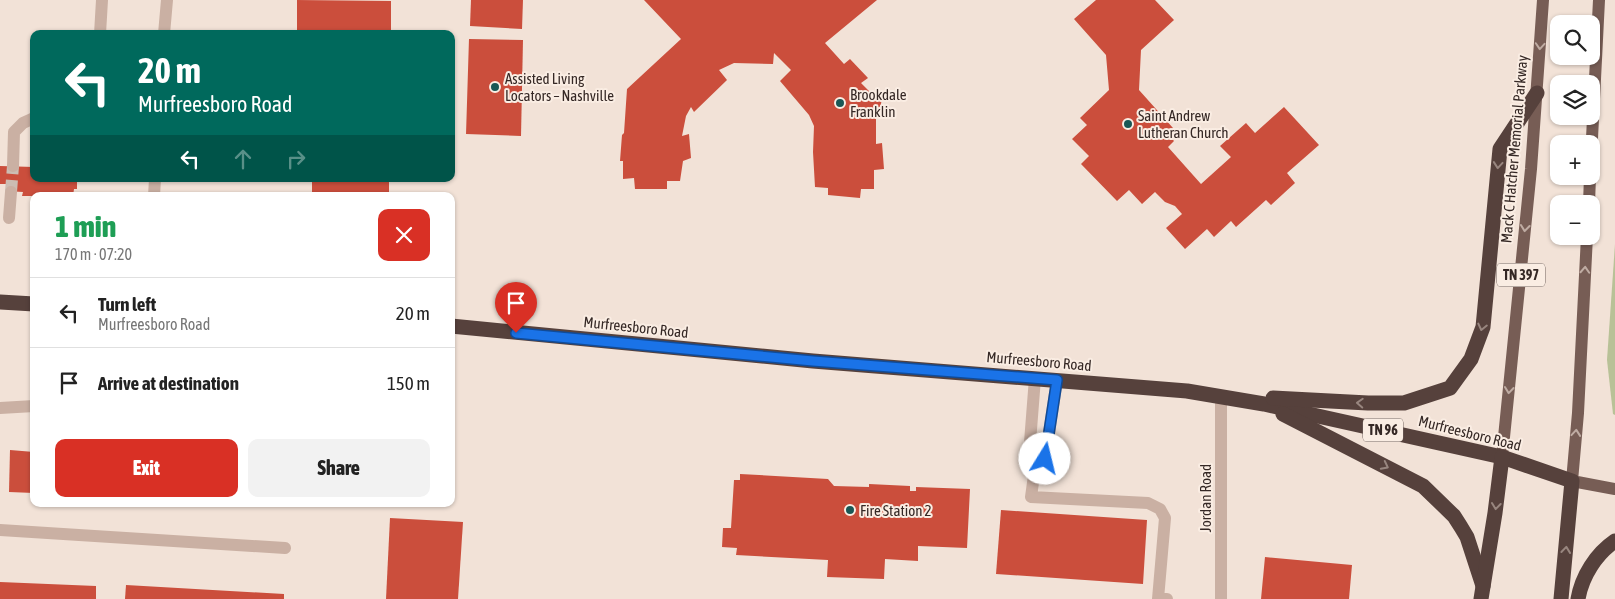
<!DOCTYPE html>
<meta charset="utf-8">
<style>
:root{--surface:#fff;--page:#f2f2f2;--text:#222;--muted:#767676;--line:#e0e0e0;--accent:#d93025}
body{margin:0;font-family:"Asap Condensed",sans-serif;background:var(--page);color:var(--text);height:100vh;display:flex;flex-direction:column;font-size:19px;white-space:nowrap}
*{box-sizing:border-box;margin:0}
p{font-size:16px;color:var(--muted)}
.icon{flex:none;width:28px;height:28px;fill:none;stroke:currentColor;stroke-width:2;stroke-linecap:round;stroke-linejoin:round}
.map{position:relative;flex:1;overflow:hidden}
.side{position:absolute;left:30px;top:192px;width:425px;height:315px;display:flex;flex-direction:column;background:var(--surface);border-radius:10px;box-shadow:0 1px 4px #0004}
.side>*{flex:none}
.top-card{position:absolute;left:30px;top:30px;width:425px;height:152px;border-radius:10px;box-shadow:0 1px 4px #0004;background:#00695c;color:#fff;overflow:hidden}
.buttons{position:absolute;left:1550px;top:15px;display:grid;gap:10px}
.buttons a{display:grid;place-items:center;width:50px;height:50px;border-radius:10px;background:var(--surface);box-shadow:0 1px 4px #0004;font-size:25px}
.pin{position:absolute;display:grid;place-items:center;width:42px;height:42px;color:#fff;margin:-51px -21px;border-radius:50% 50% 50% 0;rotate:-45deg;box-shadow:0 0 5px #0007}
.pin .icon{rotate:45deg}
.me{position:absolute;width:55px;margin:-28px;rotate:9deg;stroke-linejoin:round;filter:drop-shadow(0 0 4px #0008)}
.turn{display:flex;align-items:center;gap:18px;height:105px;padding:0 25px;font-size:22px}
.turn .icon{width:65px;height:65px;stroke-width:2.5}
.turn b{display:block;font-size:35px;line-height:42px}
.lanes{display:flex;align-items:center;height:48px;padding:0 25px;background:#0003;justify-content:center;gap:25px;direction:ltr}
.lanes .off{opacity:.35}
.round{display:grid;place-items:center;flex:none;width:52px;height:52px;border-radius:10px;background:var(--page)}
.summary{display:flex;align-items:center;justify-content:space-between;height:85px;padding:0 25px}
h1{font-size:30px;font-weight:800;line-height:38px;color:#1e9e55}
.cta{display:flex;gap:10px;margin-top:auto;padding:10px 25px}
.cta a{flex:1;height:58px;border-radius:10px;background:var(--accent);color:#fff;font-size:20px;font-weight:800;line-height:58px;text-align:center}
.cta a+a{background:var(--page);color:var(--text)}
ul{padding:0;list-style:none}
li{display:flex;align-items:center;gap:15px;height:70px;padding:0 25px;border-top:1px solid var(--line)}
li div{flex:1}
li b{display:block;font-size:19px}
li em{font-style:normal}
.map>svg:first-child{display:block}
</style>
<div class="map">
<svg width="1615" height="599" viewBox="0 0 1615 599">
<rect width="100%" height="100%" fill="#f2e2d7"/>
<polygon fill="#b8c197" points="1615,244 1615,415 1613,414 1607,360"/>
<g fill="#cb4e3c">
<polygon points="297,0 391,1 391,34 297,34"/>
<polygon points="471,0 523,0 522,29 470,26"/>
<polygon points="644,0 877,0 825,43 844,64 850,59 868,78 861,83 873,95 877,93 882,99 880,108 876,109 876,144 882,143 884,169 874,170 874,189 861,189 860,198 828,195 828,188 815,187 813,152 814,126 809,115 780,81 791,70 774,53 773,64 734,63 719,70 727,80 694,112 691,107 686,116 682,136 689,134 691,158 683,161 680,181 667,181 667,189 635,189 634,178 623,179 623,161 620,161 622,135 624,133 627,89 681,39"/>
<polygon points="1096,0 1155,0 1174,20 1141,50 1139,90 1173,128 1167,133 1174,141 1168,147 1201,184 1231,157 1220,146 1246,123 1255,133 1284,107 1319,145 1287,173 1295,183 1271,205 1266,200 1236,227 1231,221 1214,237 1207,229 1185,249 1166,228 1182,214 1175,206 1165,202 1155,192 1142,204 1129,190 1117,201 1081,164 1089,156 1072,139 1087,125 1080,118 1109,90 1106,55 1074,19"/>
<polygon points="469,39 523,40 521,136 466,134"/>
<polygon points="0,166 34,167 34,179 77,179 77,189 74,189 73,196 22,196 23,192 6,191 6,184 0,184"/>
<polygon points="306,179 389,179 389,196 312,196 312,181 306,181"/>
<polygon points="10,450 34,452 34,493 9,492"/>
<polygon points="740,474 828,479 834,486 869,487 869,484 910,486 910,491 916,491 916,487 970,489 967,548 918,546 918,561 885,559 884,579 827,577 828,560 736,555 737,548 722,547 723,528 731,528 734,480 740,480"/>
<polygon points="1001,510 1147,520 1143,584 996,574"/>
<polygon points="390,518 463,522 458,599 386,599"/>
<polygon points="1265,557 1352,565 1349,599 1261,599"/>
<polygon points="0,582 96,586 96,599 0,599"/>
<polygon points="126,585 284,594 284,599 125,599"/>
</g>
<g fill="none" stroke-linecap="round" stroke-linejoin="round">
<polyline stroke="#ccbdb3" stroke-width="12" stroke-dasharray="12 6" stroke-linecap="butt" points="11,192 13,166"/>
<g stroke="#cab0a3" stroke-width="12">
<polyline points="100,34 102,0"/>
<polyline points="164,34 167,0"/>
<polyline points="13,166 14,132 23,123 34,118"/>
<polyline points="154,196 155,179"/>
<polyline points="9,218 11,192"/>
<polyline points="1035,378 1029,455 1035,468 1031,497 1148,503 1160,509 1165,518 1158,599 1167,599"/>
<polyline points="1221,396 1221,599"/>
<polyline points="0,408 34,406"/>
<polyline points="1035,468 1045,459 1057,380"/>
<polyline points="0,530 285,548"/>
</g>
<g stroke="#775d55" stroke-width="12">
<polyline points="1591,158 1599,0"/>
<polyline points="1589,204 1590,176"/>
<polyline points="1587,236 1578,413 1572,481 1615,489"/>
<polyline points="1502,457 1531,169 1543,0"/>
</g>
<g stroke="#56413c" stroke-width="15">
<polyline points="0,302 34,304"/>
<polyline points="451,326 813,361 1187,391 1264,404 1502,457 1572,481 1561,599"/>
<polyline points="1273,398 1368,403 1404,403 1450,388 1471,359 1483,327 1500,149 1537,93"/>
<polyline points="1283,414 1423,486 1454,516 1461,527 1467,537 1483,586"/>
<polyline points="1481,599 1495,513 1502,457"/>
<path d="M1578 599C1582 576 1596 554 1615 541"/>
</g>
</g>
<defs><path id="oneway-chevron" d="M-2-3.5L2.5 0L-2 3.5" fill="none" stroke-width="1.6" stroke-linecap="round" stroke-linejoin="round" transform="scale(1.25)"/></defs>
<g stroke="#bfaca3">
<use href="#oneway-chevron" transform="translate(1540 46) rotate(94)"/>
<use href="#oneway-chevron" transform="translate(1525 228) rotate(96)"/>
<use href="#oneway-chevron" transform="translate(1585 270) rotate(-87)"/>
<use href="#oneway-chevron" transform="translate(1509 390) rotate(96)"/>
<use href="#oneway-chevron" transform="translate(1576 433) rotate(-85)"/>
</g>
<g stroke="#98867f">
<use href="#oneway-chevron" transform="translate(1498 165) rotate(95)"/>
<use href="#oneway-chevron" transform="translate(1482 327) rotate(103)"/>
<use href="#oneway-chevron" transform="translate(1360 403) rotate(-177)"/>
<use href="#oneway-chevron" transform="translate(1385 466) rotate(27)"/>
<use href="#oneway-chevron" transform="translate(1496 506) rotate(97)"/>
<use href="#oneway-chevron" transform="translate(1566 550) rotate(-84)"/>
</g>
<g fill="none" stroke-linecap="round" stroke-linejoin="round">
<defs>
<polyline id="route" points="516,333 813,361 1057,380 1045,459"/>
</defs>
<use href="#route" stroke="#114b97" stroke-width="12"/>
<use href="#route" stroke="#1a73e8" stroke-width="9"/>
</g>
<g fill="#195755" stroke="#faede3" stroke-width="2">
<circle cx="495" cy="87" r="5"/>
<circle cx="840" cy="103" r="5"/>
<circle cx="1128" cy="124" r="5"/>
<circle cx="850" cy="510" r="5"/>
</g>
<g text-anchor="middle" dominant-baseline="central" stroke-width="4" stroke-linejoin="round" paint-order="stroke">
<g fill="#faede3" stroke="#70635e" stroke-width="1">
<rect x="1497" y="263.5" width="48" height="23" rx="4"/>
<rect x="1363" y="418.5" width="40" height="23" rx="4"/>
</g>
<g font-size="14" font-weight="bold" fill="#352825">
<text x="1521" y="275">TN 397</text>
<text x="1383" y="430">TN 96</text>
</g>
<g font-size="15" fill="#352825" stroke="#faede3" text-anchor="start">
<text x="505" y="78">Assisted Living<tspan x="505" dy="17">Locators – Nashville</tspan></text>
<text x="850" y="94">Brookdale<tspan x="850" dy="17">Franklin</tspan></text>
<text x="1138" y="115">Saint Andrew<tspan x="1138" dy="17">Lutheran Church</tspan></text>
<text x="860" y="510">Fire Station 2</text>
</g>
<g font-size="15" fill="#352825" stroke="#faede3">
<text transform="translate(1514 149) rotate(-85)">Mack C Hatcher Memorial Parkway</text>
<text transform="translate(636 327) rotate(6)">Murfreesboro Road</text>
<text transform="translate(1039 361) rotate(5)">Murfreesboro Road</text>
<text transform="translate(1470 433) rotate(14)">Murfreesboro Road</text>
<text transform="translate(1205 498) rotate(-90)">Jordan Road</text>
</g>
</g>
</svg>
<div class="buttons">
<a><svg class="icon" aria-label="search" viewBox="0 0 24 24"><circle cx="10" cy="10" r="6"/><path d="M15 15l6 6"/></svg></a>
<a><svg class="icon" aria-label="layers" viewBox="0 0 24 24"><path d="M12 4l9 5-9 5-9-5zM3 14l9 5 9-5"/></svg></a>
<a>+</a>
<a>−</a>
</div>
<div class="pin" style="left:516px;top:333px;background:#d93025"><svg class="icon" aria-label="arrive" viewBox="0 0 24 24"><path d="M6 21V4h12l-3 4 3 4H6"/></svg></div>
<svg class="me" style="left:1045px;top:459px" viewBox="-20 -20 40 40"><circle r="19" fill="#fff"/><path d="M0-13L10 11 0 6-10 11z" fill="#1a73e8"/></svg>
<div class="top-card">
<div class="turn"><svg class="icon" aria-label="left" viewBox="0 0 24 24"><path d="M17 20v-9H6M10 6l-5 5 5 5"/></svg><div><b>20 m</b>Murfreesboro Road</div></div>
<div class="lanes"><svg class="icon" aria-label="left" viewBox="0 0 24 24"><path d="M17 20v-9H6M10 6l-5 5 5 5"/></svg><svg class="icon off" aria-label="ahead" viewBox="0 0 24 24"><path d="M12 20V5M6 11l6-6 6 6"/></svg><svg class="icon off" aria-label="right" viewBox="0 0 24 24"><path d="M7 20v-9h11M14 6l5 5-5 5"/></svg></div>
</div>
<section class="side">
<div class="summary"><div><h1>1 min</h1><p>170 m · 07:20</p></div><a class="round" style="background:#d93025;color:#fff"><svg class="icon" aria-label="close" viewBox="0 0 24 24"><path d="M6 6l12 12M18 6L6 18"/></svg></a></div>
<ul>
<li><svg class="icon" aria-label="left" viewBox="0 0 24 24"><path d="M17 20v-9H6M10 6l-5 5 5 5"/></svg><div><b>Turn left</b><p>Murfreesboro Road</p></div><em>20 m</em></li>
<li><svg class="icon" aria-label="arrive" viewBox="0 0 24 24"><path d="M6 21V4h12l-3 4 3 4H6"/></svg><div><b>Arrive at destination</b></div><em>150 m</em></li>
</ul>
<div class="cta"><a>Exit</a><a>Share</a></div>
</section>
</div>
